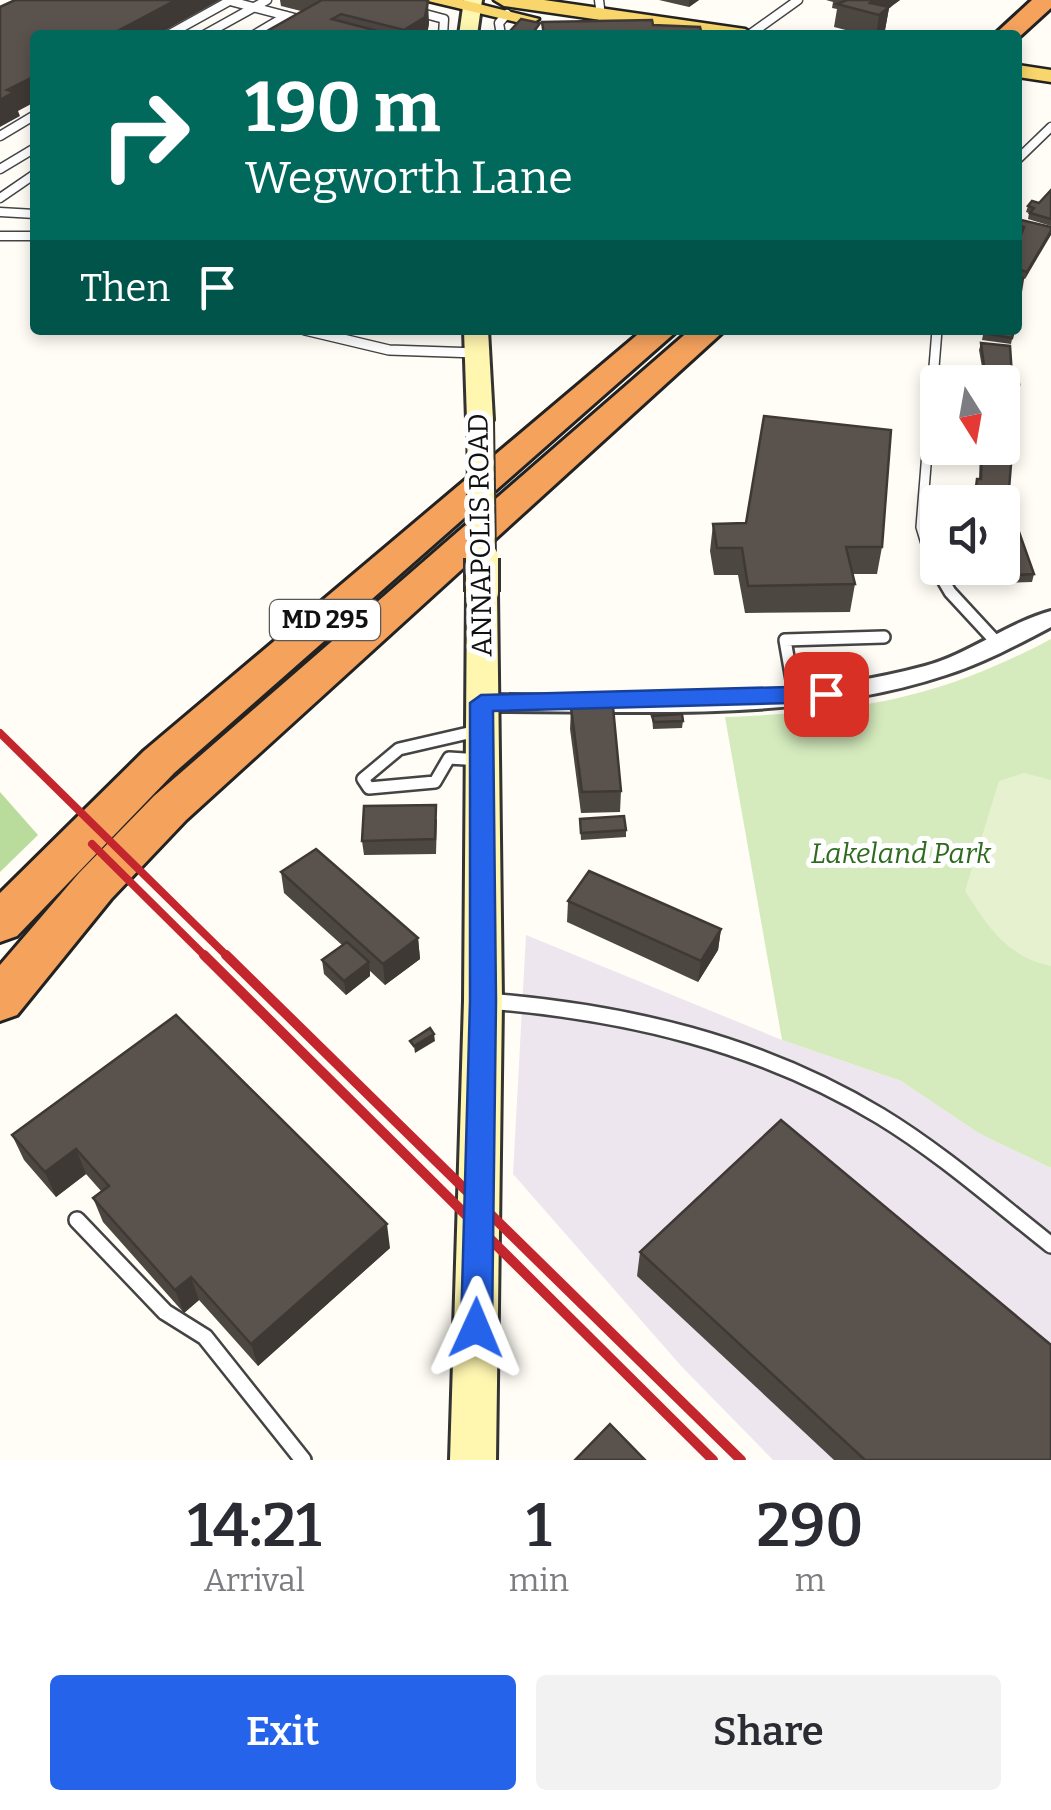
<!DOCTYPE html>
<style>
:root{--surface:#fff;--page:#f2f2f3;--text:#2b2b33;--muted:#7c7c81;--accent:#2563eb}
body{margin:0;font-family:Bitter,serif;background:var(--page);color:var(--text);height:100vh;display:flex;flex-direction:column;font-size:38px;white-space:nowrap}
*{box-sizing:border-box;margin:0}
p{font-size:32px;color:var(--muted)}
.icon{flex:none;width:55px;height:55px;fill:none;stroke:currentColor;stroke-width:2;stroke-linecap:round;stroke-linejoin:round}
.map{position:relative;height:1460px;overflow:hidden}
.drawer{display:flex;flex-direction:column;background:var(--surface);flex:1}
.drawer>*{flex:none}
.top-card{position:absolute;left:30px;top:30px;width:992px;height:305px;border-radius:10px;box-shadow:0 5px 15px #0003;background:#00695c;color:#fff;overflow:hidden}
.needle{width:65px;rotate:169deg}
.buttons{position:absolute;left:920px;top:365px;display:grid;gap:20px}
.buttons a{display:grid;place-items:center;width:100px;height:100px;border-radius:10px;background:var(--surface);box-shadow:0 5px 15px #0003;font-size:50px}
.pin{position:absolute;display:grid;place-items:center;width:85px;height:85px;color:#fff;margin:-42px;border-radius:20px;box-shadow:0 5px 15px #0006}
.me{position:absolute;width:110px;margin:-55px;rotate:1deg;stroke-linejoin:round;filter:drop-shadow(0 0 8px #0008)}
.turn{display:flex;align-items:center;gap:35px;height:210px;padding:0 50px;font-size:45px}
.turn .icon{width:130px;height:130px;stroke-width:2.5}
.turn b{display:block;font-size:70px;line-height:85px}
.then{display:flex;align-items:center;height:95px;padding:0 50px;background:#0003;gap:20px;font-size:38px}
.eta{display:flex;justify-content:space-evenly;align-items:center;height:170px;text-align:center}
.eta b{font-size:60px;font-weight:600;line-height:70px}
.action{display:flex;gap:20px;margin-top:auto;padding:20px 50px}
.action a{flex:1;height:115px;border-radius:10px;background:var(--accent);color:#fff;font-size:40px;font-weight:600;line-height:115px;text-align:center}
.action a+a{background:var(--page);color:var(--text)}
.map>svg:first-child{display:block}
</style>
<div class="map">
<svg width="1051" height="1460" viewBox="0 0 1051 1460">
<rect width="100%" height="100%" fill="#fffdf5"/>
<polygon fill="#eee6ef" points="526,935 782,1040 901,1081 980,1134 1051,1168 1051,1460 773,1460 682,1367 513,1174"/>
<path fill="#d5ebbd" d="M1051 639V1168L980 1134 901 1081 782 1040 725 717C854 712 934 701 1051 639Z"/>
<polygon fill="#b9dc9c" points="0,792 38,835 0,872"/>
<path fill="#e6f2cf" d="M1024 773 1051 780V966C1006 956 989 928 965 891L999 781Z"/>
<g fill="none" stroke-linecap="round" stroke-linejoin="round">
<defs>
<g id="service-far3">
<polyline points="599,0 601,16"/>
<polyline points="230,1 306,21"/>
<polyline points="414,11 444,19 443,35"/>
<polyline points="168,35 231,0"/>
<polyline points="204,35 267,0"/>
<polyline points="254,35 286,16"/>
<polyline points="501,35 499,23 507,14"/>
<polyline points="749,35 798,0"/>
<polyline points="0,136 35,115"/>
<polyline points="1018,159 1051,127"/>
<polyline points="0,169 35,148"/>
<polyline points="0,198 35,174"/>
<polyline points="0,212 35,214"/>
<polyline points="0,236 35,236"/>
</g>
<g id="service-far2">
<polyline points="305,330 389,350 477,353"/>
<polyline points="931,560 921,527 937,330"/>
</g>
<g id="service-far1">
<polyline points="930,558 950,592 999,645"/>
<polyline points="795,697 785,640 884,637"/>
<polyline points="477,731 399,749 363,779 369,788 435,782 449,758 481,760"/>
</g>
<g id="service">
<path d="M487 1001C626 1012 759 1043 880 1116 941 1153 995 1201 1051 1245"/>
<polyline points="77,1220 165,1312 205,1337 303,1460"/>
</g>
<path id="minor" d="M1051 611V627C1017 645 983 663 946 675 798 724 635 710 481 711L470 703 481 695C628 695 781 705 925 666 969 654 1007 623 1051 611Z"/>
<g id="secondary">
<polygon points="464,0 482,0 477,35 459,35"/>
<polygon points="464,330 488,330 493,420 480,428 467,420"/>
<polygon points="482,582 497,592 502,1001 496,1460 450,1460 464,1001 467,592"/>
</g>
<g id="primary">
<polygon points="424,0 463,0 539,19 529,25"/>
<polygon points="494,0 544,0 745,29 755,35 704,35 504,6"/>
<polygon points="1018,65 1051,70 1051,82 1018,77"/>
</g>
<g id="motorway">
<polygon points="1032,0 1051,0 1051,8 1018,38 994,35"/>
<polygon points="643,330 678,330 174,773 17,936 0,942 0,893 144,751"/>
<polygon points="690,330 725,330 186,820 111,899 17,1015 0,1021 0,965 79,873 154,796"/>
</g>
</defs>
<use href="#service-far3" stroke="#444" stroke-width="11"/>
<use href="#service-far2" stroke="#444" stroke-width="12"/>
<use href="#service-far1" stroke="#444" stroke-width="16"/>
<use href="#service" stroke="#444" stroke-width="20"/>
<use href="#minor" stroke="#444" stroke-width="6"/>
<use href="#secondary" stroke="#333" stroke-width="6"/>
<use href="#primary" stroke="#222" stroke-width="5"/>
<use href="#motorway" stroke="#222" stroke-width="6"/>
<use href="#service-far3" stroke="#fff" stroke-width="8"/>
<use href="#service-far2" stroke="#fff" stroke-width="9"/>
<use href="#service-far1" stroke="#fff" stroke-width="11"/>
<use href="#service" stroke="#fff" stroke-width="15"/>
<use href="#minor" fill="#fff" fill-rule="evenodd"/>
<use href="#secondary" fill="#fff6b0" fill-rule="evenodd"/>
<use href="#primary" fill="#f9d66b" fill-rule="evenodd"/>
<use href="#motorway" fill="#f5a25d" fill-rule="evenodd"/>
<g stroke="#c4262e" stroke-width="8">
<polyline points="0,733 228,957"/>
<polyline points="92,844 206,957"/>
</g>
<g stroke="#c4262e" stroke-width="10">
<polyline points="204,955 713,1460"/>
<polyline points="226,955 741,1460"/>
</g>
<defs>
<polyline id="secondary-bridge-far1" points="480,420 482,560"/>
<polyline id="secondary-bridge" points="482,558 482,592"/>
</defs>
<use href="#secondary-bridge-far1" stroke="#333" stroke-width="30" stroke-linecap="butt"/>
<use href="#secondary-bridge" stroke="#333" stroke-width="38" stroke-linecap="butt"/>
<use href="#secondary-bridge-far1" stroke="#fff6b0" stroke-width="26"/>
<use href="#secondary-bridge" stroke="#fff6b0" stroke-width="32"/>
</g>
<g fill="#4d4742">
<polygon points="280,0 425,0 429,23 427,35 260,35 301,11 281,6"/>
<polygon points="659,0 699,0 689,7"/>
<polygon points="826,0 900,0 889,8 885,30 879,35 865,35 834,27 837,9 832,8 833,2"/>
<polygon points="1051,190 1051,226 1028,219 1029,213 1026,212 1028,206 1039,203"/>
<polygon points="1018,225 1051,227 1025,279 1018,277 1018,242 1022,233 1018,232"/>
<polygon points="984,330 1014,330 1011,344 982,340"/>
<polygon points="981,343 1019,384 1017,391 1013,390 1014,414 1012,421 1002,420 1002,382 977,382 979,372 983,373 979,350"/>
<polygon points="980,448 1002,448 1008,502 1006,509 1002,508 1002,502 974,502 975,486 977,479 979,479"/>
<polygon points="713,524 882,547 877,574 853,574 855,584 850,612 745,613 738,575 714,575 710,551"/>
<polygon points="993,568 1002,568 1034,574 1032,582 999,583"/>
<polygon points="571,708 621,791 620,812 581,813 570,729"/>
<polygon points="652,716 683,721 682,728 653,729"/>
<polygon points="437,819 436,854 364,855 362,841"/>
<polygon points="580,819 626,830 626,837 581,840"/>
<polygon points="281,872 418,938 420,959 385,985 370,971 370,976 346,995 324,974 322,960 342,945 284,893"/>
<polygon points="568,901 721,929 718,950 698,982 567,922"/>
<polygon points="176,1015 390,1248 258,1366 199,1300 184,1313 103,1222 93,1198 101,1191 86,1174 56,1197 24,1160 12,1135"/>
<polygon points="640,1252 1051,1460 834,1460 637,1276"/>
</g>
<g fill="#3f3936">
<polygon points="176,0 220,0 157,35 110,35"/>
<polygon points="689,0 699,0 689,7"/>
<polygon points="873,0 900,0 889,8 885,30 879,35 876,35 879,15 870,3"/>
<polygon points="428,1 429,23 427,35 404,35 404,30"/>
<polygon points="35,76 35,102 18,111 20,116 0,127 0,100 7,90"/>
<polygon points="1051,231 1051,235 1025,279 1027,272"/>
<polygon points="721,929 718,950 698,982 701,961"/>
<polygon points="418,938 420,959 385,985 383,964"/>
<polygon points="369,962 370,976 346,995 344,981"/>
<polygon points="434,1034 435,1041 415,1053 414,1046"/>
<polygon points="76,1149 86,1174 56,1197 45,1172"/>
<polygon points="387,1224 390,1248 258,1366 251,1344"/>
<polygon points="191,1277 199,1300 184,1313 175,1290"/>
</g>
<g fill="#5a524d" stroke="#3f3936" stroke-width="2.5">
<polygon points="15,0 176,0 110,35 35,35 35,76 7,90 14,92 0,100 0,7"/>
<polygon points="322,0 425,0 428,1 425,17 404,30 341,14 332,19 389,34 387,35 260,35"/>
<polygon points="847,0 873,0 870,3 889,7 879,15 837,4"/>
<polygon points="521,19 540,23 533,33 512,33 513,35 511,35 510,31"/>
<polygon points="652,20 653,25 700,27 702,35 544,35 542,22"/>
<polygon points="533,32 534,35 513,35 512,33"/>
<polygon points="1051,190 1051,219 1030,213 1034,208 1028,206 1032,201 1039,203"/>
<polygon points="1021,220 1051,227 1051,231 1027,272 1018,269 1018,242 1024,227 1018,225"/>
<polygon points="1018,278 1023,278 1018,309"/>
<polygon points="984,330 1014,330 1012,338 983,333"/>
<polygon points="981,343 1010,346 1012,376 1018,376 1019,384 1012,383 1014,414 1002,413 1002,382 985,382 986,380 979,379 979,372 985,373"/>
<polygon points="764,416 891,430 882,547 846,547 855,584 748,586 742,548 717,548 713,524 746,523"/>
<polygon points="1002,424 1014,426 1008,502 975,497 977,479 981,479 982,448 1002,448"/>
<polygon points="1002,515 1013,515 1034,574 1001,576 998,568 1002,568"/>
<polygon points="613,707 621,791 582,792 571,708"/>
<polygon points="682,714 683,721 654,722 652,716"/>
<polygon points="436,805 435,839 362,841 364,806"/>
<polygon points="624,816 626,830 581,833 580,819"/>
<polygon points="316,849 418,938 383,964 281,872"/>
<polygon points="589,871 721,929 701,961 568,901"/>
<polygon points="347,942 369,962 344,981 322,960"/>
<polygon points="176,1015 387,1224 251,1344 191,1277 175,1290 93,1198 109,1186 76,1149 45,1172 12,1135"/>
<polygon points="430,1028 434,1034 414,1046 410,1041"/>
<polygon points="781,1120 1051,1345 1051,1460 865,1460 640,1252"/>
<polygon points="610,1424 645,1460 575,1460"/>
</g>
<polygon fill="#2563eb" stroke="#184099" stroke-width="2.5" points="826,686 837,694 826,702 493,711 496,1001 492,1328 487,1339 476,1344 466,1339 461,1328 470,1001 470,703 481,695"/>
<g text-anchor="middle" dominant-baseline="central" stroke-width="10" stroke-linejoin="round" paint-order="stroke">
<rect fill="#fff" stroke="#585858" stroke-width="2.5" x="270" y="600" width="110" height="40" rx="8"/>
<g font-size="25" font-weight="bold" fill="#111">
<text x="325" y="620">MD 295</text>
</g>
<g font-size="28" fill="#111" stroke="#fff">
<text transform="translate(480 535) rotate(-91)">ANNAPOLIS ROAD</text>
</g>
<g font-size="28" font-style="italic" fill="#2f6b1f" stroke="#fff">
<text x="901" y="853">Lakeland Park</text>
</g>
</g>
</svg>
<div class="buttons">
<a><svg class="needle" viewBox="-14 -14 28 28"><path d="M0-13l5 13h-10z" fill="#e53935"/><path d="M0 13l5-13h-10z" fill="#7c7c81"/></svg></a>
<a><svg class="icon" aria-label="sound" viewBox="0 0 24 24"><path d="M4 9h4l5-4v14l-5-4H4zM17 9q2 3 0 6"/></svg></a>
</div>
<div class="pin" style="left:826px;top:694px;background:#d93025"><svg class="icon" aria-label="arrive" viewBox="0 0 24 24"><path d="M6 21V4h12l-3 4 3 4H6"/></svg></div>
<svg class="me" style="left:476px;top:1328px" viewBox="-20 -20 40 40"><path d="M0-17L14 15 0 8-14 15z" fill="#2563eb" stroke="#fff" stroke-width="4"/></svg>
<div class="top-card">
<div class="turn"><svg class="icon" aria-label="right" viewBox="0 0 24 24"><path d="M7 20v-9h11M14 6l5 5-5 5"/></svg><div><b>190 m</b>Wegworth Lane</div></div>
<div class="then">Then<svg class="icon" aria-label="arrive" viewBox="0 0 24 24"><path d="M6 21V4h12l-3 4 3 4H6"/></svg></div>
</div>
</div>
<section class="drawer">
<div class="eta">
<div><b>14:21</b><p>Arrival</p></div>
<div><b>1</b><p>min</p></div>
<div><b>290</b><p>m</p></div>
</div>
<div class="action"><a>Exit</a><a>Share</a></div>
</section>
